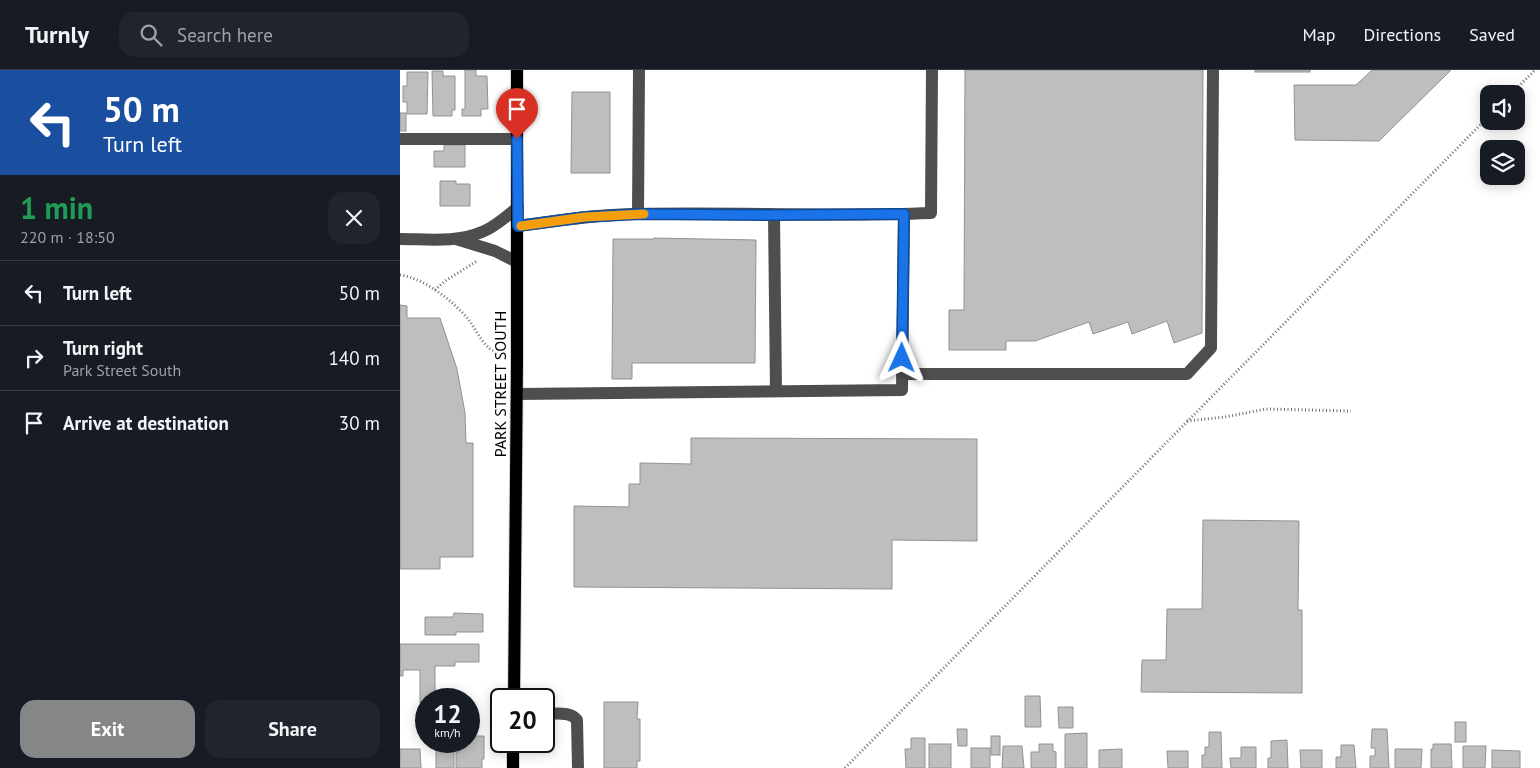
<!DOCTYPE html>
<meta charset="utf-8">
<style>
:root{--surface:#171b24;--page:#20242c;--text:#f1f3f6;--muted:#9ea1a6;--line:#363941;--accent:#858687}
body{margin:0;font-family:"PT Sans",sans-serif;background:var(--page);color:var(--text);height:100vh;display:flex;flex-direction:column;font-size:19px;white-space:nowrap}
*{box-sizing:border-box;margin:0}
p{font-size:16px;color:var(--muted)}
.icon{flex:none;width:28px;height:28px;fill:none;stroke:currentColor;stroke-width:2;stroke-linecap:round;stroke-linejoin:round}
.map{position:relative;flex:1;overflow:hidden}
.drawer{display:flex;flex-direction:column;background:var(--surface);width:400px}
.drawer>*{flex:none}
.hud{background:#1a4fa0;color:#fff;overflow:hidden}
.buttons{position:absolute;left:1080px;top:15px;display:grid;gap:10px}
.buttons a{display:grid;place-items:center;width:45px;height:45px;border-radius:10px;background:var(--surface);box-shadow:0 2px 12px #0003;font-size:25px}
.speed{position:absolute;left:15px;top:618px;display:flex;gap:10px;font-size:25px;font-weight:700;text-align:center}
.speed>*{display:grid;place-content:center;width:65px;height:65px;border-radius:50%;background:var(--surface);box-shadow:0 2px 12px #0003;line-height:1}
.speed small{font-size:12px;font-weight:400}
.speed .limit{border:2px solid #111;border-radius:8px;background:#fff;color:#111}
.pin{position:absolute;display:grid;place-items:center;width:42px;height:42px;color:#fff;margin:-51px -21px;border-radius:50% 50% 50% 0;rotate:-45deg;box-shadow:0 0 5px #0007}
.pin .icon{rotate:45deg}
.me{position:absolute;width:55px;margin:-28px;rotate:1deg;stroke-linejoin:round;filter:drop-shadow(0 0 4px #0008)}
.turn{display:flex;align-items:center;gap:18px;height:105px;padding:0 20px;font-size:22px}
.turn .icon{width:65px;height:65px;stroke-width:2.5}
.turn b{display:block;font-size:35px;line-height:42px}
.round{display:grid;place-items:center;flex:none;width:52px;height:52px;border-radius:15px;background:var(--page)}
.summary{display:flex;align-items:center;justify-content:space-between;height:85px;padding:0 20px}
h1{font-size:30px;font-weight:800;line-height:38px;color:#1e9e55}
.action{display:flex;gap:10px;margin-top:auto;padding:10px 20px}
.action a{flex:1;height:58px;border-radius:15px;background:var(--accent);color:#fff;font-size:20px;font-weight:800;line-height:58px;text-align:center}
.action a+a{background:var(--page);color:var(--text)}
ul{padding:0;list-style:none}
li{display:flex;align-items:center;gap:15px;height:65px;padding:0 20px;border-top:1px solid var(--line)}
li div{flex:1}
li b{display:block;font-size:19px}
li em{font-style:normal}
header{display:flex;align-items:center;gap:30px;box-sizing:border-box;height:70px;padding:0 25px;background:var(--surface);border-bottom:1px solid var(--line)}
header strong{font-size:24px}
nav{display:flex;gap:28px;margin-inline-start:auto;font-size:18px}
.search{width:350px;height:45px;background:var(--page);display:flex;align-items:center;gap:12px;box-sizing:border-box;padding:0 18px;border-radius:15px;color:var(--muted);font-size:19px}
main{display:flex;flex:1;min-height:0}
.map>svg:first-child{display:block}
</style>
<header>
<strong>Turnly</strong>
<div class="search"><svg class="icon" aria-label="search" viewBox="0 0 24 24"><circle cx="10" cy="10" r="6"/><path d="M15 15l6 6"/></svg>Search here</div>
<nav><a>Map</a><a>Directions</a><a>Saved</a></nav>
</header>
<main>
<section class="drawer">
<div class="hud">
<div class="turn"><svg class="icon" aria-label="left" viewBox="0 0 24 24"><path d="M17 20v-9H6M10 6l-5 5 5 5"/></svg><div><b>50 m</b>Turn left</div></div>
</div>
<div class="summary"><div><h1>1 min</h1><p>220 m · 18:50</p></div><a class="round"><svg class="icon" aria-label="close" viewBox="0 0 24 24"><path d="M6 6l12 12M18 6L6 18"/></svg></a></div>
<ul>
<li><svg class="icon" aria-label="left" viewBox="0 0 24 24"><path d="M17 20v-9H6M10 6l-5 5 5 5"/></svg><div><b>Turn left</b></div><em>50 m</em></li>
<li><svg class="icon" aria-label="right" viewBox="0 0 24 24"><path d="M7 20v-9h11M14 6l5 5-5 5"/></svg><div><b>Turn right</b><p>Park Street South</p></div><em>140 m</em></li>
<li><svg class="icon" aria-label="arrive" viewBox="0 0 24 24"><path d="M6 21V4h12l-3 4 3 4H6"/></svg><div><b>Arrive at destination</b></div><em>30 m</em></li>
</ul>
<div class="action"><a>Exit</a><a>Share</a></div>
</section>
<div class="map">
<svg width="1140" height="698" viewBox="0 0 1140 698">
<rect width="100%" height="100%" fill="#fff"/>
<g fill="#bebebe" stroke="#929292">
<polygon points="65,0 76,0 76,6 87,6 88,39 81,39 81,46 62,46 62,39 65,39"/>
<polygon points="565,0 803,0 802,263 774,273 767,251 732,264 728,252 693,264 689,252 635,271 606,271 606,280 549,280 549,240 564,240"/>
<rect x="855" y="0" width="55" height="2"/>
<polygon points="972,0 1051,0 979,71 895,70 894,15 956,15"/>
<polygon points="32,1 43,1 43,6 55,6 55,40 52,40 52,46 33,46"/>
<polygon points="7,2 28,2 27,44 7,44 7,32 3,32 3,16 7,16"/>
<polygon points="172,22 210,22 210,103 171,103"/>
<rect x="0" y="43" width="6" height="18"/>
<polygon points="44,75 65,75 65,97 34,97 34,81 44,81"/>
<polygon points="40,111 56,111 56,114 70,114 70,136 40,136"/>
<polygon points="254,168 356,170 355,293 232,293 232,309 212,309 213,169 254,169"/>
<polygon points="0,235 7,236 7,248 40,248 57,299 65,343 66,373 73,373 73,487 40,487 40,499 0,499"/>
<polygon points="291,368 577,369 577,471 492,470 492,519 174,517 174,436 229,437 229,414 240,414 240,393 291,394"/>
<polygon points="803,450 899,451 898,540 902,540 902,623 741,622 742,590 766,590 767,539 802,539"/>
<polygon points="54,543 83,544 83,562 56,562 56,565 25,565 25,547 53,547"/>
<polygon points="0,574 79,574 79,592 55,592 55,596 35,596 35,629 26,629 26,633 20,633 20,600 3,600 3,606 0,606"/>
<polygon points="625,626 640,626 641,657 625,657"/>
<polygon points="204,632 238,632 237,649 240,649 240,691 237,691 237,698 204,698"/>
<polygon points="658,637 673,637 673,658 659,658"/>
<rect x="1055" y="652" width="11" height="20"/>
<polygon points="557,659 567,659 567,676 558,676"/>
<polygon points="972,659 987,659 989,698 970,698 970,686 975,686 975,678 971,678"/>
<polygon points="809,662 821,662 822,698 802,698 802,685 805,685 805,677 809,677"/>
<polygon points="687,663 687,698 665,698 665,664"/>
<polygon points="69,666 84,666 84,689 82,689 82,698 56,698 56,682 59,682 59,671 69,671"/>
<rect x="591" y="666" width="9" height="19"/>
<polygon points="511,668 525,668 525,698 506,698 505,679 511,679"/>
<polygon points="887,670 888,698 868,698 868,688 871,688 871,671"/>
<polygon points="39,671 54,671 54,698 36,698 36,675 39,674"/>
<rect x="529" y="674" width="22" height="24"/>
<polygon points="639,674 653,674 653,681 656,682 656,698 631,698 631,682 639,682"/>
<polygon points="1033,674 1051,674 1052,698 1031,698 1031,679 1033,679"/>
<polygon points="941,675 954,675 956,698 936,698 936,687 941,687"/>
<polygon points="603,676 622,676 624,698 602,698"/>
<polygon points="1063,676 1086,676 1085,698 1063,698"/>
<polygon points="841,677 856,677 856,698 831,698 830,688 841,688"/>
<rect x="571" y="678" width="19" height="20"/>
<polygon points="0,679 20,679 21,698 0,698"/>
<polygon points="722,679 722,698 699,698 699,680"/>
<polygon points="995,679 1022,679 1021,698 995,698"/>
<polygon points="900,680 922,680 922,698 901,698"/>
<polygon points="1092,680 1120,681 1120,698 1092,698"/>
<polygon points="767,681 788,681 788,698 768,698"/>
</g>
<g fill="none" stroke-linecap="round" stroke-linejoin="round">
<defs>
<g id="major">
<polyline points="114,629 117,290 117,0"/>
<polyline points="113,698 113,671"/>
</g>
</defs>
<use href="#major" stroke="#dbdbdb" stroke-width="14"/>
<g stroke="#707070" stroke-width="3" stroke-dasharray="1 2.5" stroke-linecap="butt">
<polyline points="1111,24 1135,0"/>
<path d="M0 205C24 208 53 231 68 249 75 258 80 270 89 278 92 281 98 282 103 284"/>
<polyline points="35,220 45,211 77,191"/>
<polyline points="787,351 825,347 866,339 951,341"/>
<polyline points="445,698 1089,46"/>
</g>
<g stroke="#4e4e4e" stroke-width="12">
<polyline points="0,69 117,69"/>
<polyline points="238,144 239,0"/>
<polyline points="374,145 376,321"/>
<path d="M117 156C158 151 198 144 238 144 336 142 433 147 531 143L532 0"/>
<path d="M0 169C27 169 56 173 82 162 95 157 107 146 118 137"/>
<polyline points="56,169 95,181 117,192"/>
<polyline points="502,304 787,304 811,278 813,0"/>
<polyline points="117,324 502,320 504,144"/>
<path d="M144 644C155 644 170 641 177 650L178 698"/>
</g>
<use href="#major" stroke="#000" stroke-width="12"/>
</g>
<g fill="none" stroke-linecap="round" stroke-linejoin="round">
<defs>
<polyline id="route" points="117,69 118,156 185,147 238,144 374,145 504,144 502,288"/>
</defs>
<use href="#route" stroke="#114b97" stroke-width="12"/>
<use href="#route" stroke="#1a73e8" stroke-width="9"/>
<polyline stroke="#f59e0b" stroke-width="9" points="121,156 185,147 244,144"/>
</g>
<g text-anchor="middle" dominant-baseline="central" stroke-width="4.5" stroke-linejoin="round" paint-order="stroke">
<g font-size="16" fill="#000" stroke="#fff">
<text transform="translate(100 314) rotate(-90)">PARK STREET SOUTH</text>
</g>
</g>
</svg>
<div class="buttons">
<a><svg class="icon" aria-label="sound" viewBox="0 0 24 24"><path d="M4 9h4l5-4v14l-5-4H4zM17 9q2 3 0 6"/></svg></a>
<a><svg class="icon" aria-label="layers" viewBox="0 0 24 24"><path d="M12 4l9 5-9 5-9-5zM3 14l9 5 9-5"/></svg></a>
</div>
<div class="speed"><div>12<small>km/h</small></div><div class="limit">20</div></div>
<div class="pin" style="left:117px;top:69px;background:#d93025"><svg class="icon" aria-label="arrive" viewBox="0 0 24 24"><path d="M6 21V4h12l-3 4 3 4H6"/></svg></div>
<svg class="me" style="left:502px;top:288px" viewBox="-20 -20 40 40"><path d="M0-17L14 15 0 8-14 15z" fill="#1a73e8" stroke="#fff" stroke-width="4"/></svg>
</div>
</main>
